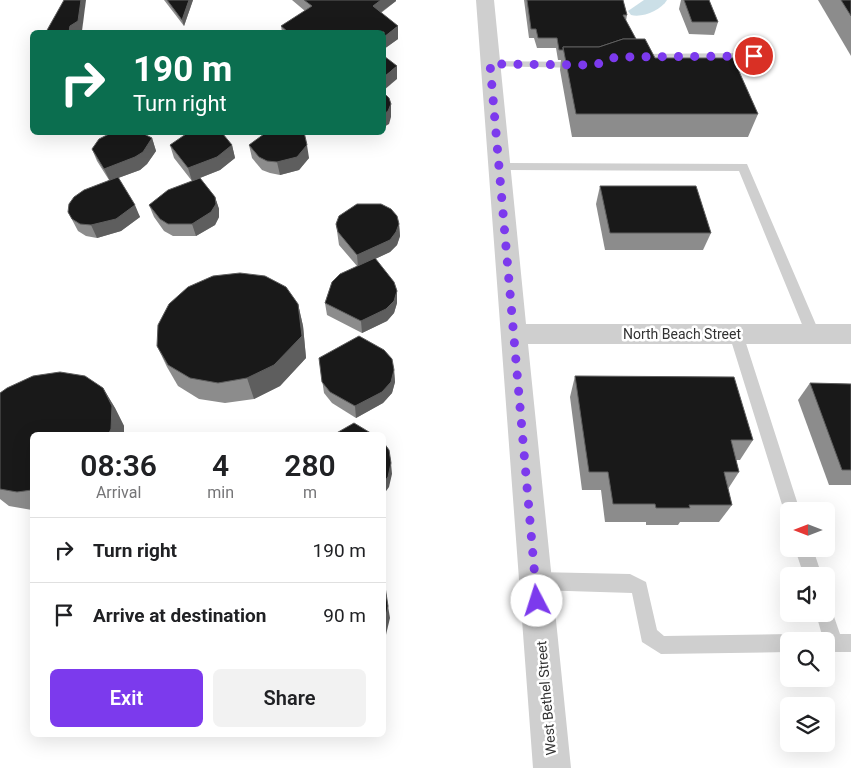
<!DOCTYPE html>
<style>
:root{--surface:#fff;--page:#f2f2f2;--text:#202124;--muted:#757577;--line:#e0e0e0;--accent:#7c3aed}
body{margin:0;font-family:Roboto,sans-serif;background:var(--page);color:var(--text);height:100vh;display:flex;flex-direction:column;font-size:19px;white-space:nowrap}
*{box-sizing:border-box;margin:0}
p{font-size:16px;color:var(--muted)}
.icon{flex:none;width:28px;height:28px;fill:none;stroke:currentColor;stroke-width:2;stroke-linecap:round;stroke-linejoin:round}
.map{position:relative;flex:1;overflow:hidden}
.drawer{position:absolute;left:30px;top:432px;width:356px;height:305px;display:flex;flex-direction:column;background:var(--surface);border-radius:8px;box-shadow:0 5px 20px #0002}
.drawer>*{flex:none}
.banner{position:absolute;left:30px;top:30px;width:356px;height:105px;border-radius:8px;box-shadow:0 5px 20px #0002;background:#0b6e4f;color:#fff;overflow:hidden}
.needle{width:32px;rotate:270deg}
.controls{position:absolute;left:780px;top:502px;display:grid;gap:10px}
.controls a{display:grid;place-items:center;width:55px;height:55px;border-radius:8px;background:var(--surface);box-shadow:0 5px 20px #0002;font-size:25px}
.pin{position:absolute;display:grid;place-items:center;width:42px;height:42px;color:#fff;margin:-21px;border:2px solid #fff;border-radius:50%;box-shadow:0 1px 5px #0007}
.me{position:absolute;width:55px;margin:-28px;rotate:355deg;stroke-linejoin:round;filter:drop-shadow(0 0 4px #0008)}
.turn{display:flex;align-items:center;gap:18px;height:105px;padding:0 20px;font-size:22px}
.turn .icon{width:65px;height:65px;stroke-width:2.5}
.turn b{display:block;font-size:35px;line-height:42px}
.eta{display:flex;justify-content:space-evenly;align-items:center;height:85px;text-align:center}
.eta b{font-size:30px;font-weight:600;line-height:35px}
.cta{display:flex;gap:10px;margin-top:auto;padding:10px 20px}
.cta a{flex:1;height:58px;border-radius:8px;background:var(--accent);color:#fff;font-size:20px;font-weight:600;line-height:58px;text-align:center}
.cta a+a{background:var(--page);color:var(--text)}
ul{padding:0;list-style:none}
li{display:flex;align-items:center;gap:15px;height:65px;padding:0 20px;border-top:1px solid var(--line)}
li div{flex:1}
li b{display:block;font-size:19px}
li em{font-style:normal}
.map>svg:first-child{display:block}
</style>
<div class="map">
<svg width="851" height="768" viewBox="0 0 851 768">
<rect width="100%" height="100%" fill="#fff"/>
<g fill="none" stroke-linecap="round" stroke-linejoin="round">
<path fill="#cbdfe7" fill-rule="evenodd" d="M644 0H667C661 10 643 18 631 15L628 11Z"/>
<g fill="#cfcfcf" fill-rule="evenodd">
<polygon points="753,53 757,54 757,58 636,60 631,57 636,54"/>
<polygon points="490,61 581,62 586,65 581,68 486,66 486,62"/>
<polygon points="499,163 747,164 820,334 818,338 808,338 806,334 739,171 495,170 495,164"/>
<polygon points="736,329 741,330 743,334 800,511 789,511 789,517 784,511 729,334 731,330"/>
<polygon points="795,549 813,549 822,576 804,576"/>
<polygon points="536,572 630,574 646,582 657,630 664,636 789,634 796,636 798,641 789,641 789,652 661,654 642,642 632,593 536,590 530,587 527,581 530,575"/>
<polygon points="826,605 831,608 840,634 851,634 851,652 826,652 826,641 817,641 822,635 816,614 826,614"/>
</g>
<polygon fill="#cfcfcf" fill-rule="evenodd" points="476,0 494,0 526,324 851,324 851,344 528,344 571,768 533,768"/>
</g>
<g fill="#8c8c8c">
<polygon points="164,0 193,0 184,26"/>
<polygon points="292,0 396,0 396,1 381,13 398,39 384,49 384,32 282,32 281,26 305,11"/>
<polygon points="524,0 623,0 627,15 626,21 636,39 655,58 758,114 748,137 572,137 560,70 561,60 558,60 556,48 537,48 534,38 529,38"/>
<polygon points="681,0 709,0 718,22 714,35 689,34 679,9"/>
<polygon points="818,0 851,0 851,56"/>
<polygon points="345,132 374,132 372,134 348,134"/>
<polygon points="152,138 156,151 147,164 140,170 118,178 140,217 121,231 97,238 86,236 78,231 68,212 109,180 97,161 92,149"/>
<polygon points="170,145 232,145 235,158 220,170 200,178 215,197 219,209 219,217 215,225 196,236 173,236 164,231 154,217 149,205 192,181 174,158"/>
<polygon points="249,145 309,158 299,170 280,175 270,173 262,170 252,158"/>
<polygon points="600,186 711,233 703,250 605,250 596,204"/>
<polygon points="336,224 399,224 400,236 397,245 390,252 375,259 397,291 397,303 394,313 387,321 362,333 327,315 325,303 357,266 339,245"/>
<polygon points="298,304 303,326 306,358 280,386 254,399 225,403 199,399 178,386 167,367 157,346"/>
<polygon points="319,358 394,370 395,382 392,393 383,403 356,418 332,403 324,393"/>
<polygon points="575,376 753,440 740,460 736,460 739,472 728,489 732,505 719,522 680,522 678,525 646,525 646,522 605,522 601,490 582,490 570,397"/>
<polygon points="810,383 851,384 851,485 829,485 798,400"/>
<polygon points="103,388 115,408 124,426 124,435 32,435 32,510 9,506 0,499 0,393"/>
</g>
<g fill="#5e5e5e">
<polygon points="81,0 86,0 82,31 79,32 69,32 70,26"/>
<polygon points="189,0 193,0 184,26 182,20"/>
<polygon points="381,0 396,0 396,1 373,18 373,6"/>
<polygon points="398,26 398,39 384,49 384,37"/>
<polygon points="397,66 397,79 384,90 384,77"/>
<polygon points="391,104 391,117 389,124 384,127 384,114"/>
<polygon points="152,138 156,151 147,164 140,170 110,181 104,169"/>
<polygon points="232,145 235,158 220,170 192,181 188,168"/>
<polygon points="307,145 309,158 299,170 280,175 277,162"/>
<polygon points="215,197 219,209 219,217 215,225 196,236 192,224"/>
<polygon points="135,205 140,217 121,231 97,238 91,225"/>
<polygon points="399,224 400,236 397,245 390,252 358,267 357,255"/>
<polygon points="397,291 397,303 394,313 387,321 362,333 361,321"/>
<polygon points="298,304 303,326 306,358 280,386 254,399 247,378"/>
<polygon points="394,370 395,382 392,393 383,403 356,418 355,406"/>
<polygon points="103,388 115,408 124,426 124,435 108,435"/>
<polygon points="391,463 392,474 389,487 384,494 384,482"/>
<polygon points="388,606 390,618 384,643 384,627"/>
</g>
<g fill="#191919" stroke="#5e5e5e">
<polygon points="64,0 81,0 78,21 70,26 69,32 46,32"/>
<polygon points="167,0 189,0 182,20"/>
<polygon points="304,0 381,0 373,6 398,26 384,37 384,32 288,32 281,26 312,6"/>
<polygon points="527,0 623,0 627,15 623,15 636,39 623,39 599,47 563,47 563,50 559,50 557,38 538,38 536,29 531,29"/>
<polygon points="684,0 709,0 718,22 692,22"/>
<polygon points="841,0 851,0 851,16"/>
<polygon points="623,39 645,39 655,58 733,58 758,114 576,114 563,47 599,47"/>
<polygon points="384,56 397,66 384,77"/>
<polygon points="384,93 389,98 391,104 388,111 384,114"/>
<polygon points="113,132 140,132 152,138 143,152 135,157 104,169 92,149 99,139"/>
<polygon points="192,132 217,132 223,134 232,145 217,157 188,168 170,145 186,134"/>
<polygon points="268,132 304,132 307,145 297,157 277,162 267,161 259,157 249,145 264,134"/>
<polygon points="118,177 135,205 116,219 91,225 80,224 72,219 68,212 69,204 74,197 84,190"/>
<polygon points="200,178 215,197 216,204 211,212 192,224 168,224 160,219 149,205 168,190"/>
<polygon points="600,186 696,186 711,233 610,233"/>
<polygon points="357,204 381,204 391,209 397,216 399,224 396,232 390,240 357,255 338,232 336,224 339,216"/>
<polygon points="375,258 394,282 397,291 394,301 386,309 361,321 325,303 332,282 340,274"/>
<polygon points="240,273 265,276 286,287 298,304 302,336 274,365 247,378 218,383 190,378 168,365 157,346 158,325 169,304 188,287 213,276"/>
<polygon points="359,336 384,350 392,359 394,370 391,382 382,392 355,406 330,392 322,382 319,358"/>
<polygon points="60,372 85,376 103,388 112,406 111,429 108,435 32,435 32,490 17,492 0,489 0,393 7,388 33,376"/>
<polygon points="575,376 734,377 753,440 731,440 739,472 724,472 732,505 689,505 690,508 656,508 655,504 613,504 608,472 589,472"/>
<polygon points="810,383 851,384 851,470 842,470"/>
<polygon points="354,423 374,435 333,435"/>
<polygon points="384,443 389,450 391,463 388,477 384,482"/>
<polygon points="384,580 388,606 384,627"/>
</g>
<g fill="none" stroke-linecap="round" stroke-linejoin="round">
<polyline stroke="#7c3aed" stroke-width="9" stroke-dasharray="0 16.2" points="537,601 490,64 595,65 616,57 754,56"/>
</g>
<g text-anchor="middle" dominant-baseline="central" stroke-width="5" stroke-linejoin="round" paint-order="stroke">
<g font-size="14" fill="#323232" stroke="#fff">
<text x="682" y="334">North Beach Street</text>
<text transform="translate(546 698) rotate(-95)">West Bethel Street</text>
</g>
</g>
</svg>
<div class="controls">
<a><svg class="needle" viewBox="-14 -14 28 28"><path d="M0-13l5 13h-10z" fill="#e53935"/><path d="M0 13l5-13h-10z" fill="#757577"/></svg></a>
<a><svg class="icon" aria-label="sound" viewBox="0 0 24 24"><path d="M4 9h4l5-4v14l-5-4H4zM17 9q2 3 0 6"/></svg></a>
<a><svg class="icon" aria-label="search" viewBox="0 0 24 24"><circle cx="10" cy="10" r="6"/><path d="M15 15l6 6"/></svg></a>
<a><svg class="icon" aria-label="layers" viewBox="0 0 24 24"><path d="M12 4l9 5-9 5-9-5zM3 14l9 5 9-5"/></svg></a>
</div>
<div class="pin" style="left:754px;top:56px;background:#d93025"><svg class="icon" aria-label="arrive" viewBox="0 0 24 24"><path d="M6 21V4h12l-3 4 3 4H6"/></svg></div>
<svg class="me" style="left:537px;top:601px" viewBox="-20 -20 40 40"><circle r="19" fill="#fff"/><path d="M0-13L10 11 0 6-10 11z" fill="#7c3aed"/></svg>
<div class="banner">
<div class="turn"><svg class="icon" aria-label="right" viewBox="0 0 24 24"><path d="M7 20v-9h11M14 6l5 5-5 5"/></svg><div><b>190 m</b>Turn right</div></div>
</div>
<section class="drawer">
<div class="eta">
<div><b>08:36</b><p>Arrival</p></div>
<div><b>4</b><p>min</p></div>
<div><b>280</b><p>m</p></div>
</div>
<ul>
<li><svg class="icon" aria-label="right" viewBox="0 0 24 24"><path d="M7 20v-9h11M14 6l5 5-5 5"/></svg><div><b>Turn right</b></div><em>190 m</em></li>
<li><svg class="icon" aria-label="arrive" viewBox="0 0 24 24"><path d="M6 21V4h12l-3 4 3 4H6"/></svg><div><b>Arrive at destination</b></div><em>90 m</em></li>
</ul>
<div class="cta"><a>Exit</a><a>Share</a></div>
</section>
</div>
